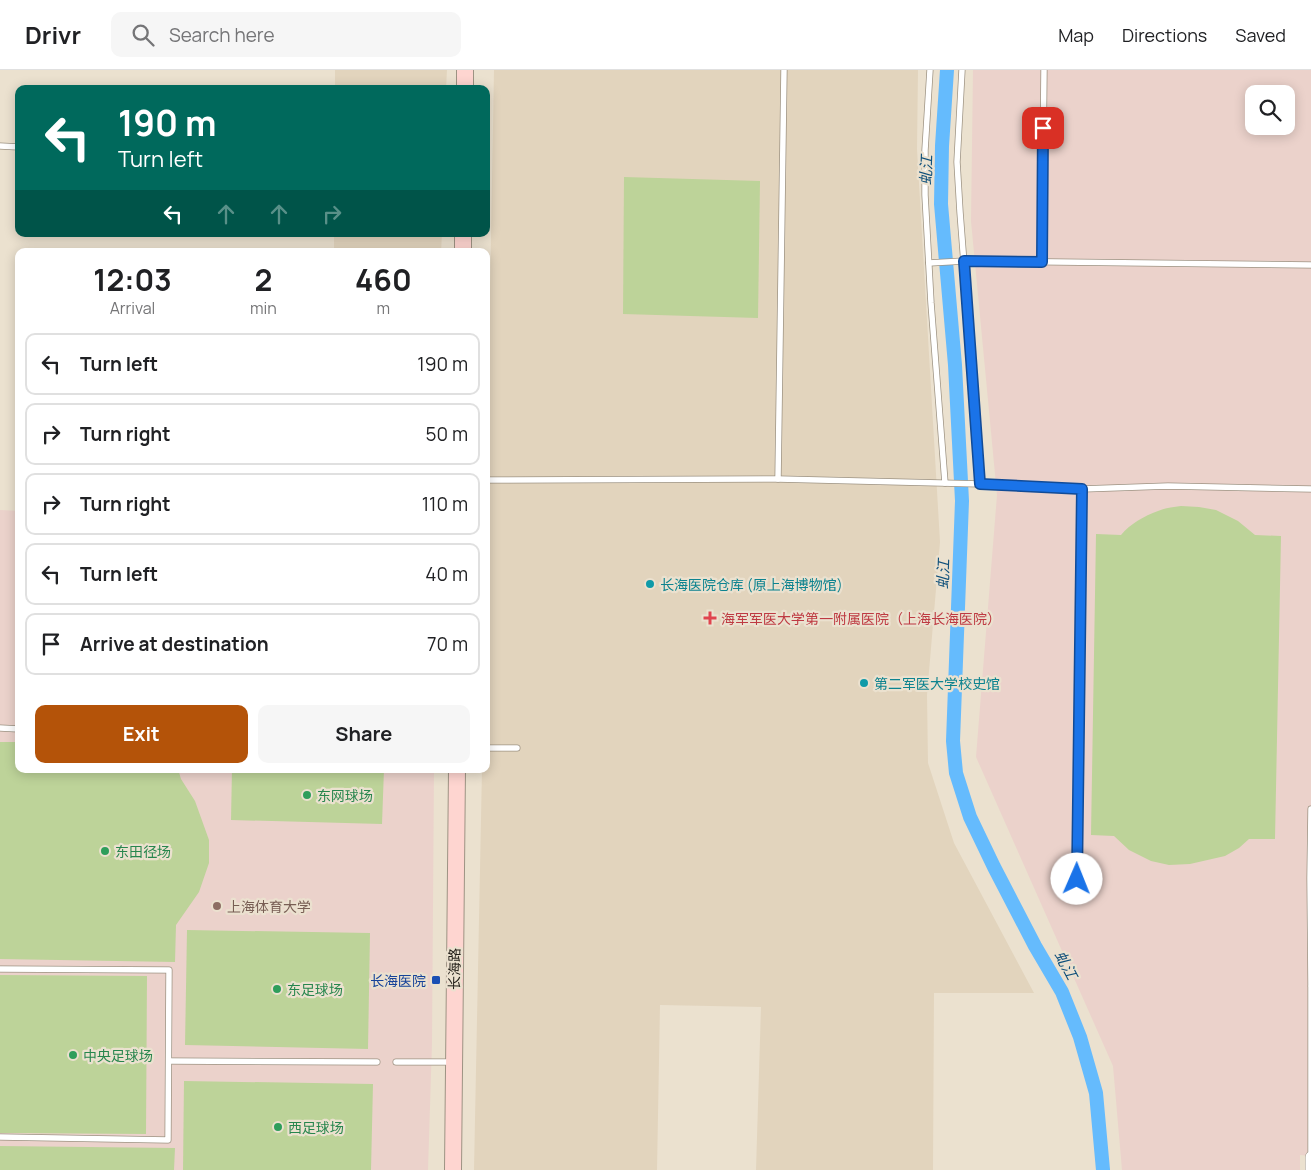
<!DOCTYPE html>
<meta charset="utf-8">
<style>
:root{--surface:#fff;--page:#f6f6f6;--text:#202124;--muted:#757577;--line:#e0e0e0;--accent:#b45309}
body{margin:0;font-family:Manrope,"Noto Sans SC",sans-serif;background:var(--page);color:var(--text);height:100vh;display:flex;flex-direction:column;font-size:19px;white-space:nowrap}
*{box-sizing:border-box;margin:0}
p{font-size:16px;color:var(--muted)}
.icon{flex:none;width:28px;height:28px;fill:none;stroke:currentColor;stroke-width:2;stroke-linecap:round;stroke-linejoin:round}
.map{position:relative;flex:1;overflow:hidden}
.side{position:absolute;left:15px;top:178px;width:475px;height:525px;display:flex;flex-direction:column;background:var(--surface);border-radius:10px;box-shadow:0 2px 12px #0003}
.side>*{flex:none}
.banner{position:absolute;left:15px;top:15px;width:475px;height:152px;border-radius:10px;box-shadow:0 2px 12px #0003;background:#00695c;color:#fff;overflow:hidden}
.controls{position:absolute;left:1245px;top:15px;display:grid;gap:10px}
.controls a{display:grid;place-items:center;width:50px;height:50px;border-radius:10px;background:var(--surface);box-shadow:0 2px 12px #0003;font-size:25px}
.pin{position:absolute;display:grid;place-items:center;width:42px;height:42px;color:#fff;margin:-21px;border-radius:10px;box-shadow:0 2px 8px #0006}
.me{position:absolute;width:55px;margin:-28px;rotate:1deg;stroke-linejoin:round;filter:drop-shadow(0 0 4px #0008)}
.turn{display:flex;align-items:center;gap:18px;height:105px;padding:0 20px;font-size:22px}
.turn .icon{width:65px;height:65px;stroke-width:2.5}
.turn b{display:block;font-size:35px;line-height:42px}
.lanes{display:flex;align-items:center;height:48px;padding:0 20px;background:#0003;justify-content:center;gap:25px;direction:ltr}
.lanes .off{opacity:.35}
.eta{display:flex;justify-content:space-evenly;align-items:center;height:85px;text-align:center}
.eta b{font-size:30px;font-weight:700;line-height:35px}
.action{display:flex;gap:10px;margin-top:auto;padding:10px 20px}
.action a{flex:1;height:58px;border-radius:10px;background:var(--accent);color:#fff;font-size:20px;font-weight:700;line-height:58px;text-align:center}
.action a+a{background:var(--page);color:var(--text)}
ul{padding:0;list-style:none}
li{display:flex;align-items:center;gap:15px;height:62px;margin:0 10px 8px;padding:0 10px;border:2px solid var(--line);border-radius:10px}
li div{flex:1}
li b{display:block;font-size:19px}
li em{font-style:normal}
header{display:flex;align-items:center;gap:30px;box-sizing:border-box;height:70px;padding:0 25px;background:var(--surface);border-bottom:1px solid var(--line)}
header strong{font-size:24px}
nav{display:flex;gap:28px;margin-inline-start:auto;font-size:18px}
.search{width:350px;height:45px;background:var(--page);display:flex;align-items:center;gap:12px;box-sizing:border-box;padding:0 18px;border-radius:10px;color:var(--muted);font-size:19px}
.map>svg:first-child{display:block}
</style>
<header>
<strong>Drivr</strong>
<div class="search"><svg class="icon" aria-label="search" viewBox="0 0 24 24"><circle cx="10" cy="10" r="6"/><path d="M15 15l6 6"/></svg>Search here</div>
<nav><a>Map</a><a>Directions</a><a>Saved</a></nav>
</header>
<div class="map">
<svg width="1311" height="1100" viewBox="0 0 1311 1100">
<rect width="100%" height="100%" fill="#ebe1cf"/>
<g fill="#e2d4bd">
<polygon points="335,0 447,0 446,19 335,19"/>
<polygon points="494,0 918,0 917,79 940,472 927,625 928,693 954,773 1034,923 934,923 933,1100 756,1100 761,937 660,935 657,1100 474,1100 482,699 486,699 486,443"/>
<polygon points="334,164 442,164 441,181 334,181"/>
</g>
<g fill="#ebd2cb" fill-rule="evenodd">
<path d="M973 0H1311V1086L1300 1085V1100H1122L1113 996 976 687 997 425 971 151ZM1254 24H1286V56H1254Z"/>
<polygon points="0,440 19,441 19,699 434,699 432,973 428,1100 0,1100"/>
</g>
<g fill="#bdd399">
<polygon points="624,107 760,111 758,248 623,244"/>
<path d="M1181 436 1199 437 1216 440 1238 451 1255 465 1281 466 1275 769H1249L1239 778 1225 786 1190 794 1169 795 1151 791 1129 780 1114 766 1091 765 1096 464 1121 465C1130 454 1144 446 1158 441 1165 438 1173 437 1181 436Z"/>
<polygon points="0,672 19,672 19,699 178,699 181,709 195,731 209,770 209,793 199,822 176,855 175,892 0,889"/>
<polygon points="232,699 384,699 382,754 231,750"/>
<polygon points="187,860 370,863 368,979 185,975"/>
<polygon points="0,905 147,906 146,1064 0,1063"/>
<polygon points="184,1011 373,1014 371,1100 183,1100"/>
<polygon points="0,1076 175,1078 174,1100 0,1100"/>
</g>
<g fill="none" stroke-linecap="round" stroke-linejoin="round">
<polyline stroke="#65bbfd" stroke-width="14" points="947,0 942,76 941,134 955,295 962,431 953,671 956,703 970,747 994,797 1035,876 1062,922 1080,967 1096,1023 1103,1100"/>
<defs>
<g id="lane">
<polyline points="930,0 925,80 925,125 931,233 945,413"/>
<polyline points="962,0 957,92 960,142 981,414"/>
<polyline points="0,76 19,77"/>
<polyline points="1042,192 1044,0"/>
<polyline points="929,193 964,191 1311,195"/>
<polyline points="778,409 784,0"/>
<polyline points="486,410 778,409 981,414 1082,419 1168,416 1311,419"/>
<polyline points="0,658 19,659"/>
<polyline points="486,678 517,678"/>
<polyline points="1311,739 1310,808 1311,915"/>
<polyline points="1077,809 1082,419"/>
<polyline points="0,899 169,900 168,1070 0,1067"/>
<polyline points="169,991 377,992"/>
<polyline points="396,992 452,992"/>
<polyline points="1311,1087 1311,917"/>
</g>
<polyline id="street" points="1311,1100 1311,1087"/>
<g id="secondary">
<polyline points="465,19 465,0"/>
<polyline points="463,181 463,164"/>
<polyline points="453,1100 457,699"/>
</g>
</defs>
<use href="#lane" stroke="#9d9383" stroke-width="7"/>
<use href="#street" stroke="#9d9383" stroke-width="12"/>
<use href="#secondary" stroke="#9d9383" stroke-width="18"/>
<use href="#lane" stroke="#fff" stroke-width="5.5"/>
<use href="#street" stroke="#fff" stroke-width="11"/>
<use href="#secondary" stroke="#fed5d0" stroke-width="16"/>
</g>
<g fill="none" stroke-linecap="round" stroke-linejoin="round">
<defs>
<polyline id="route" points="1043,58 1042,192 964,191 980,414 1082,419 1077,809"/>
</defs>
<use href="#route" stroke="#114b97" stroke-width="12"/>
<use href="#route" stroke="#1a73e8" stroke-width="9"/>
</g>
<g fill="#0f9aa8" stroke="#ebe1cf" stroke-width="2">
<circle cx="650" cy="514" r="5"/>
<circle cx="864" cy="613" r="5"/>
</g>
<path fill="#e0444e" stroke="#ebe1cf" stroke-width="2" d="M707.5 540.5h5v5h5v5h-5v5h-5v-5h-5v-5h5z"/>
<g fill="#2e9e5b" stroke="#ebe1cf" stroke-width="2">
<circle cx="307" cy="725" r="5"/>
<circle cx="105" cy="781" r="5"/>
<circle cx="277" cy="919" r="5"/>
<circle cx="73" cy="985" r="5"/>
<circle cx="278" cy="1057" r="5"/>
</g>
<circle fill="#8d6e63" stroke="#ebe1cf" stroke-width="2" cx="217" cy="836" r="5"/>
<rect fill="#1a4fb4" stroke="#ebe1cf" stroke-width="2" x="431" y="905" width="10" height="10" rx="2.5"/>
<g text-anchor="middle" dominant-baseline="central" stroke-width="4.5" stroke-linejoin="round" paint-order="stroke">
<g font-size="14" fill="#0d838f" stroke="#ebe1cf" text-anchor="start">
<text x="660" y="514">长海医院仓库 (原上海博物馆)</text>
<text x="874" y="613">第二军医大学校史馆</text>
</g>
<g font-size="14" fill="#be3a42" stroke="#ebe1cf" text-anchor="start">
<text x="721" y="548">海军军医大学第一附属医院（上海长海医院）</text>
</g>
<g font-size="14" fill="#27864d" stroke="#ebe1cf" text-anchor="start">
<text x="317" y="725">东网球场</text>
<text x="115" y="781">东田径场</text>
<text x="287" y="919">东足球场</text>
<text x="83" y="985">中央足球场</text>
<text x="288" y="1057">西足球场</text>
</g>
<g font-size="14" fill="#785e54" stroke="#ebe1cf" text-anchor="start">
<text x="227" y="836">上海体育大学</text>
</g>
<g font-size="14" fill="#221e18" stroke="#ebe1cf">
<text transform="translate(454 899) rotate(-89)">长海路</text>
</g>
<g font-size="14" fill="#164399" stroke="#ebe1cf" text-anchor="end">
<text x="426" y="910">长海医院</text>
</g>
<g font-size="15" font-style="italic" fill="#0e4f7a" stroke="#ebe1cf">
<text transform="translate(926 100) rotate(-88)">虬江</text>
<text transform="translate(943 504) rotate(-88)">虬江</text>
<text transform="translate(1066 895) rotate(62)">虬江</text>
</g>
</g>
</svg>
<div class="controls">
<a><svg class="icon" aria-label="search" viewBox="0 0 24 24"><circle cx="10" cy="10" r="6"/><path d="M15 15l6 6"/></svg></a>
</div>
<div class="pin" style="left:1043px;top:58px;background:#d93025"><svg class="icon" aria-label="arrive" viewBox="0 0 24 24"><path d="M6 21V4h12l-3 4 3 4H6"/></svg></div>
<svg class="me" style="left:1077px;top:809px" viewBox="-20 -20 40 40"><circle r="19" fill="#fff"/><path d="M0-13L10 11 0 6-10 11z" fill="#1a73e8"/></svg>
<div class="banner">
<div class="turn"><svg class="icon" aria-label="left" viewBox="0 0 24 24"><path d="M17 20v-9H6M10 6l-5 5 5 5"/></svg><div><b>190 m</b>Turn left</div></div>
<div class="lanes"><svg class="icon" aria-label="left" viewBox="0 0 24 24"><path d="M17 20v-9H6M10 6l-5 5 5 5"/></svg><svg class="icon off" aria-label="ahead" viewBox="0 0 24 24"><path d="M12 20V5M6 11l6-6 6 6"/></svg><svg class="icon off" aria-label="ahead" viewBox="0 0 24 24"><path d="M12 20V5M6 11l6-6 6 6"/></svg><svg class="icon off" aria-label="right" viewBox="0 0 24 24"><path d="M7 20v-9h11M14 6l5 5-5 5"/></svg></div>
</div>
<section class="side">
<div class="eta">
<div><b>12:03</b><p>Arrival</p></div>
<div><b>2</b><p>min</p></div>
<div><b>460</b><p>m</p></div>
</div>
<ul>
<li><svg class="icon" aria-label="left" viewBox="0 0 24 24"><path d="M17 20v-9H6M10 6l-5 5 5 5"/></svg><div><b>Turn left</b></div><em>190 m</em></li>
<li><svg class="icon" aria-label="right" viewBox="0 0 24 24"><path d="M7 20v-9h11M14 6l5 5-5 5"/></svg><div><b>Turn right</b></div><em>50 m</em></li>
<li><svg class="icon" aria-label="right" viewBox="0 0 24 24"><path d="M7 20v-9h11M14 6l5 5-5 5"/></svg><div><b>Turn right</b></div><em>110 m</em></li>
<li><svg class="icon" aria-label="left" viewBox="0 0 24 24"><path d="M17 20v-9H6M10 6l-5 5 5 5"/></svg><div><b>Turn left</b></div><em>40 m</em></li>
<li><svg class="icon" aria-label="arrive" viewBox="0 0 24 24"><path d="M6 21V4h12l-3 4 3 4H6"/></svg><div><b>Arrive at destination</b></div><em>70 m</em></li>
</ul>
<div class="action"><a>Exit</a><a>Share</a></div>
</section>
</div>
